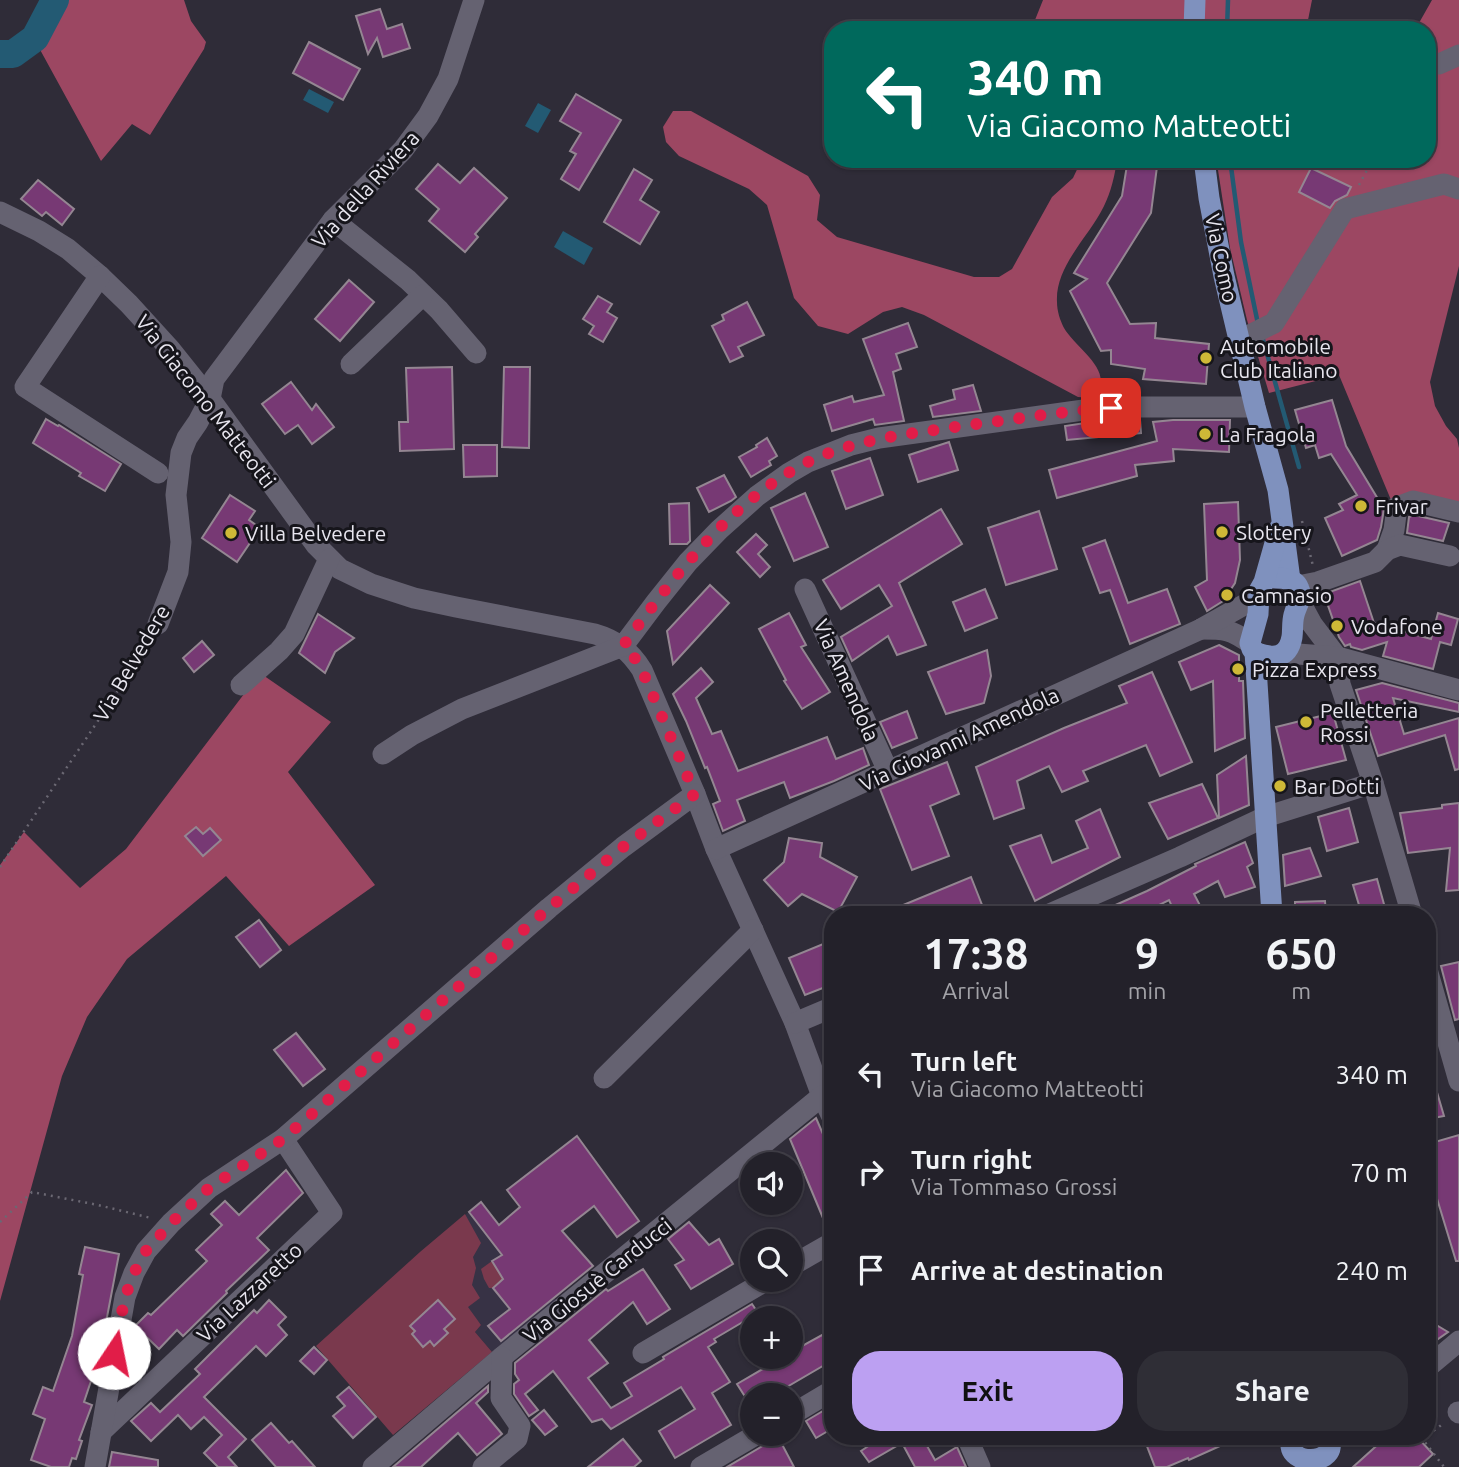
<!DOCTYPE html>
<meta charset="utf-8">
<style>
:root{--surface:#23212a;--page:#2f2e36;--text:#f1f3f6;--muted:#a3a3a8;--line:#403e47;--accent:#bca0f2}
body{margin:0;font-family:Ubuntu,sans-serif;background:var(--page);color:var(--text);height:100vh;display:flex;flex-direction:column;font-size:26px;white-space:nowrap}
*{box-sizing:border-box;margin:0}
p{font-size:23px;color:var(--muted)}
.icon{flex:none;width:38px;height:38px;fill:none;stroke:currentColor;stroke-width:2;stroke-linecap:round;stroke-linejoin:round}
.map{position:relative;flex:1;overflow:hidden}
.details{position:absolute;left:824px;top:906px;width:612px;height:539px;display:flex;flex-direction:column;background:var(--surface);border-radius:28px;box-shadow:0 2px 5px #0004,0 0 0 2px var(--line)}
.details>*{flex:none}
.top-card{position:absolute;left:824px;top:21px;width:612px;height:147px;border-radius:28px;box-shadow:0 2px 5px #0004,0 0 0 2px var(--line);background:#00695c;color:#fff;overflow:hidden}
.tools{position:absolute;left:740px;top:1152px;display:grid;gap:14px}
.tools a{display:grid;place-items:center;width:63px;height:63px;border-radius:50%;background:var(--surface);box-shadow:0 2px 5px #0004,0 0 0 2px var(--line);font-size:35px}
.pin{position:absolute;display:grid;place-items:center;width:60px;height:60px;color:#fff;margin:-30px;border-radius:14px;box-shadow:0 4px 10px #0006}
.me{position:absolute;width:77px;margin:-38px;rotate:11deg;stroke-linejoin:round;filter:drop-shadow(0 0 5px #0008)}
.turn{display:flex;align-items:center;gap:24px;height:147px;padding:0 28px;font-size:32px}
.turn .icon{width:91px;height:91px;stroke-width:2.5}
.turn b{display:block;font-size:49px;line-height:60px}
.eta{display:flex;justify-content:space-evenly;align-items:center;height:119px;text-align:center}
.eta b{font-size:42px;font-weight:600;line-height:49px}
.cta{display:flex;gap:14px;margin-top:auto;padding:14px 28px}
.cta a{flex:1;height:80px;border-radius:28px;background:var(--accent);color:#111;font-size:28px;font-weight:600;line-height:80px;text-align:center}
.cta a+a{background:var(--page);color:var(--text)}
ul{padding:0;list-style:none}
li{display:flex;align-items:center;gap:21px;height:98px;padding:0 28px}
li div{flex:1}
li b{display:block;font-size:26px}
li em{font-style:normal}
.map>svg:first-child{display:block}
</style>
<div class="map">
<svg width="1459" height="1467" viewBox="0 0 1459 1467">
<rect width="100%" height="100%" fill="#2f2c38"/>
<polygon fill="#373245" points="481,1202 557,1301 492,1352 475,1332 481,1325 420,1252"/>
<g fill="#7a394d" fill-rule="evenodd">
<path d="M465 1214 481 1243 473 1257 476 1268 472 1285 480 1298 468 1307 481 1325 475 1332 492 1352 393 1435 316 1346 420 1252ZM438 1300 455 1318 444 1329 434 1345 430 1341 423 1346 412 1334Z"/>
<polygon points="492,1261 516,1269 493,1288 489,1288 484,1279 481,1269"/>
</g>
<g fill="#9c4762">
<path d="M49 0H184L191 21 206 42 204 49 150 135 132 124 101 161 32 35C33 24 45 12 49 0Z"/>
<polygon points="1043,0 1312,0 1306,30 1031,30"/>
<polygon points="1432,0 1459,0 1459,266 1430,382 1435,406 1446,426 1457,439 1459,448 1459,515 1391,500 1339,375 1269,393 1247,320 1230,248 1218,170 1217,159 1428,159 1428,30 1415,30"/>
<path d="M673 111H691L808 176 820 195 817 220 837 237 974 277H999L1012 269 1052 197 1073 178 1082 159H1117C1115 175 1111 192 1104 206 1089 237 1055 266 1057 302 1057 311 1060 320 1064 328 1077 350 1119 373 1092 398L1078 397 924 315 902 307 883 312 848 334 818 326 794 298 767 205 749 189 679 156 666 142 663 127Z"/>
<polygon points="260,673 331,722 288,772 375,885 289,946 226,876 127,959 87,1017 62,1076 0,1301 0,865 24,832 80,888 126,849"/>
</g>
<g fill="#235a73">
<polygon points="309,89 334,102 328,113 303,100"/>
<polygon points="538,103 551,110 538,133 525,126"/>
<polygon points="563,231 593,248 584,265 554,247"/>
</g>
<g fill="none" stroke-linecap="round" stroke-linejoin="round">
<g stroke="#235a73" stroke-width="4.5">
<polyline points="1227,30 1228,0"/>
<polyline points="1230,159 1241,242 1258,324"/>
<polyline points="1262,336 1299,467"/>
</g>
<polyline stroke="#235a73" stroke-width="28" points="0,54 13,54 35,38 55,0"/>
</g>
<g fill="#773974" stroke="#948692" stroke-width="2">
<polygon points="380,9 387,29 402,24 410,48 383,57 377,38 368,54 356,16"/>
<polygon points="309,42 360,69 343,100 293,73"/>
<polygon points="576,94 621,120 579,190 561,179 576,154 570,151 581,133 560,121"/>
<polygon points="1128,159 1158,159 1151,213 1107,283 1130,324 1156,323 1155,338 1209,344 1206,384 1143,379 1145,369 1111,364 1111,350 1101,351 1070,291 1087,279 1074,273 1122,196"/>
<polygon points="438,164 460,183 474,168 507,198 475,234 478,237 465,252 429,221 439,209 416,189"/>
<polygon points="1311,168 1351,187 1347,195 1335,201 1330,208 1299,192"/>
<polygon points="634,169 652,180 640,200 659,212 640,244 604,222"/>
<polygon points="38,180 74,209 62,225 46,212 42,216 21,199"/>
<polygon points="349,280 374,302 340,341 315,319"/>
<polygon points="598,296 612,304 607,312 617,318 603,342 589,334 594,326 583,319"/>
<polygon points="747,302 764,335 738,347 743,356 730,362 712,326 724,320 722,315"/>
<polygon points="908,323 917,347 896,354 901,369 893,372 904,421 875,425 873,419 832,431 824,405 852,396 854,402 884,395 863,339"/>
<polygon points="452,367 454,449 400,451 399,422 408,422 406,368"/>
<polygon points="504,367 530,367 529,448 502,447"/>
<polygon points="291,382 312,410 316,404 334,427 312,444 298,425 285,434 262,404"/>
<polygon points="973,385 981,411 933,417 930,406 955,399 953,390"/>
<polygon points="1332,400 1346,446 1384,509 1381,527 1377,540 1342,556 1325,518 1343,510 1339,504 1357,495 1331,454 1319,458 1315,445 1306,448 1295,410"/>
<polygon points="46,419 58,426 59,425 121,464 105,491 79,476 81,473 33,443"/>
<polygon points="1140,420 1141,433 1067,440 1065,426 1092,422"/>
<polygon points="1173,420 1230,420 1229,452 1173,449 1174,461 1135,465 1137,476 1057,498 1049,470 1157,441 1153,422"/>
<polygon points="767,438 777,456 769,461 771,465 751,477 739,457 757,447 756,445"/>
<polygon points="949,442 958,470 918,482 909,455"/>
<polygon points="463,445 497,445 497,476 464,477"/>
<polygon points="870,458 883,495 846,509 832,471"/>
<polygon points="724,475 736,497 731,501 709,512 697,488"/>
<polygon points="805,493 828,547 794,561 771,508"/>
<polygon points="230,495 255,511 249,520 260,528 237,562 202,538"/>
<polygon points="1238,502 1240,560 1235,583 1223,601 1207,611 1195,587 1207,580 1204,504"/>
<polygon points="689,503 690,541 687,544 670,544 669,504"/>
<polygon points="941,509 962,544 899,583 926,645 897,655 888,636 852,661 841,637 892,606 879,585 841,609 823,580"/>
<polygon points="1039,511 1057,569 1006,585 988,528"/>
<polygon points="1414,515 1449,523 1443,541 1407,533 1409,517"/>
<polygon points="756,534 767,545 758,554 770,567 760,577 737,552"/>
<polygon points="1105,540 1128,603 1167,589 1180,624 1130,644 1110,590 1100,593 1083,548"/>
<polygon points="1360,581 1374,623 1431,639 1438,613 1458,619 1451,645 1440,642 1433,669 1383,656 1387,642 1362,650 1351,647 1350,644 1345,646 1339,637 1324,594"/>
<polygon points="710,585 729,603 673,664 667,631"/>
<polygon points="985,589 997,618 965,631 953,602"/>
<polygon points="789,613 806,645 801,647 830,692 802,709 784,681 786,680 759,629"/>
<polygon points="318,614 354,638 335,652 325,673 299,653"/>
<polygon points="202,641 214,655 194,672 183,658"/>
<polygon points="1219,645 1239,655 1239,681 1243,681 1245,738 1215,751 1213,681 1191,690 1179,662"/>
<polygon points="987,650 991,676 984,703 946,714 928,672"/>
<polygon points="701,668 713,682 696,698 712,734 721,731 738,771 827,737 836,759 863,748 869,765 834,781 790,798 784,782 737,800 745,821 723,831 713,804 720,801 707,767 705,768 686,721 673,694"/>
<polygon points="1152,672 1192,762 1160,776 1146,745 1083,771 1088,781 1062,792 1049,766 1017,781 1024,808 994,819 976,767 1064,728 1127,703 1119,686"/>
<polygon points="1382,683 1459,703 1459,712 1393,698 1404,734 1459,718 1459,769 1455,770 1445,735 1378,756 1356,690"/>
<polygon points="907,711 917,738 892,748 880,722"/>
<polygon points="1333,713 1346,760 1288,774 1276,727"/>
<polygon points="1246,756 1249,805 1219,818 1217,775"/>
<polygon points="947,762 959,794 930,806 949,856 912,870 880,789"/>
<polygon points="1202,784 1218,818 1168,839 1149,803"/>
<polygon points="1459,803 1459,890 1446,891 1450,848 1408,853 1400,813 1442,808 1442,805"/>
<polygon points="1349,808 1358,842 1327,851 1318,817"/>
<polygon points="1100,809 1120,857 1035,901 1010,846 1041,835 1052,863 1088,848 1076,821"/>
<polygon points="196,827 203,834 210,828 221,840 203,856 185,836"/>
<polygon points="789,838 822,843 820,857 857,877 838,912 802,894 788,906 764,880 784,862"/>
<polygon points="1245,842 1253,863 1247,867 1255,887 1225,897 1218,881 1194,894 1205,915 1176,915 1169,900 1139,915 1093,915 1147,891 1196,866 1195,864"/>
<polygon points="1310,848 1321,876 1285,886 1283,855"/>
<polygon points="971,877 986,915 879,915"/>
<polygon points="1377,879 1387,915 1362,915 1353,885"/>
<polygon points="1325,901 1326,915 1295,915 1295,902"/>
<polygon points="259,920 281,950 260,967 236,937"/>
<polygon points="833,940 833,984 805,995 789,958"/>
<polygon points="1459,962 1459,1019 1455,1020 1441,966"/>
<polygon points="296,1033 325,1069 303,1086 274,1050"/>
<polygon points="1428,1072 1431,1072 1444,1116 1428,1119"/>
<polygon points="816,1118 833,1157 833,1229 828,1230 790,1139"/>
<polygon points="1459,1135 1459,1261 1456,1261 1428,1169 1428,1144"/>
<polygon points="577,1136 639,1221 617,1237 594,1206 562,1231 593,1266 501,1341 488,1326 510,1309 493,1288 503,1279 492,1261 502,1255 469,1212 481,1202 499,1225 520,1207 507,1190"/>
<polygon points="286,1170 303,1193 257,1238 269,1250 226,1291 227,1293 183,1336 177,1330 159,1349 135,1326 148,1313 151,1315 207,1261 196,1250 222,1225 211,1214 225,1201 239,1215"/>
<polygon points="689,1222 709,1245 719,1239 733,1264 691,1289 675,1265 684,1260 668,1239"/>
<polygon points="85,1247 119,1254 100,1354 84,1402 92,1405 79,1440 82,1441 76,1459 72,1458 69,1467 51,1467 31,1460 45,1419 33,1414 43,1387 53,1391 72,1336 83,1275 79,1274"/>
<polygon points="643,1269 670,1309 647,1324 633,1302 589,1340 608,1363 588,1378 611,1408 632,1396 624,1383 664,1359 663,1357 752,1304 758,1313 714,1339 716,1342 708,1347 730,1382 712,1393 731,1425 675,1458 659,1431 695,1409 681,1387 611,1429 602,1419 592,1422 553,1371 525,1394 538,1410 529,1416 514,1394 514,1384 519,1380 515,1374 515,1363 606,1289 608,1291"/>
<polygon points="269,1300 286,1317 278,1325 287,1335 266,1356 256,1346 204,1397 246,1439 228,1457 237,1467 218,1467 204,1453 222,1435 204,1417 191,1429 178,1415 151,1441 131,1421 151,1403 160,1412 200,1374 195,1369 254,1310 257,1313"/>
<polygon points="438,1300 455,1319 444,1329 448,1333 434,1346 430,1341 423,1347 412,1334 415,1331 410,1326"/>
<polygon points="1428,1320 1448,1332 1428,1346"/>
<polygon points="833,1329 833,1360 773,1395 744,1395 737,1384 785,1356 791,1356 791,1352"/>
<polygon points="314,1347 327,1360 314,1374 300,1361"/>
<polygon points="488,1386 488,1392 476,1403 502,1434 477,1455 458,1433 421,1467 393,1467"/>
<polygon points="349,1387 376,1417 353,1438 333,1416 345,1406 337,1397"/>
<polygon points="833,1405 833,1428 816,1438 806,1421"/>
<polygon points="544,1410 557,1426 545,1435 532,1420"/>
<polygon points="271,1423 289,1443 292,1441 315,1467 276,1467 252,1440"/>
<polygon points="776,1433 794,1467 727,1467 766,1444 771,1436"/>
<polygon points="882,1437 922,1437 935,1460 957,1447 966,1467 915,1467 902,1443 869,1462 861,1451"/>
<polygon points="1154,1437 1240,1437 1189,1460 1188,1458 1167,1467 1155,1467 1145,1441"/>
<polygon points="1395,1437 1417,1437 1433,1454 1419,1467 1353,1467 1383,1440 1387,1444"/>
<polygon points="623,1439 641,1461 634,1467 588,1467"/>
<polygon points="112,1452 158,1460 158,1467 109,1467"/>
</g>
<g fill="none" stroke-linecap="round" stroke-linejoin="round">
<g stroke="#6b6873" stroke-width="2.5" stroke-dasharray="2 5" stroke-linecap="butt">
<polyline points="1359,185 1373,159"/>
<polyline points="1302,521 1313,566"/>
<polyline points="0,867 114,697 149,638"/>
<polyline points="0,1222 32,1192 98,1205 151,1218"/>
<polyline points="1428,1435 1444,1423"/>
<polyline points="1421,1437 1444,1467"/>
</g>
<g stroke="#656271" stroke-width="21">
<polyline points="1439,64 1459,55"/>
<path d="M0 212 39 231 68 249 100 276 129 304 170 349 210 399 316 545 340 569 371 584 414 598 456 607 595 634C616 640 630 651 642 670L695 794 716 849 795 1023 822 1096 833 1119"/>
<polyline points="333,220 408,280 439,310 476,353"/>
<polyline points="100,276 25,387 158,473"/>
<polyline points="1240,340 1274,323 1345,209 1444,184 1459,189"/>
<polyline points="351,364 423,295"/>
<polyline points="1387,550 1394,530 1397,507 1413,501 1459,512"/>
<polyline points="1298,586 1318,582 1375,562 1387,550 1400,545 1450,556"/>
<polyline points="805,589 888,771"/>
<polyline points="1299,600 1312,624 1337,657 1340,684 1373,783 1412,915"/>
<polyline points="158,624 178,572 181,542 176,495 181,453 187,438 198,422 210,399 214,379 333,220 403,150 428,116 448,79 474,0"/>
<path d="M1201 629C1225 629 1230 629 1250 643"/>
<polyline points="1285,653 1337,657 1459,690"/>
<polyline points="241,685 279,651 294,634 329,559"/>
<polyline points="383,754 412,735 462,709 623,646 656,602 688,562 719,530 757,496 789,473 808,462 851,445 879,438 1091,409 1129,407 1255,407"/>
<polyline points="716,849 1201,629 1258,597"/>
<polyline points="1047,915 1180,857 1265,817 1373,783"/>
<polyline points="1428,973 1459,1081"/>
<polyline points="795,1023 833,1007"/>
<polyline points="604,1078 753,930"/>
<polyline points="791,1266 833,1242"/>
<polyline points="643,1353 769,1279"/>
<polyline points="1428,1367 1459,1341"/>
<polyline points="1458,1412 1459,1413"/>
<polyline points="791,1415 833,1390"/>
<polyline points="101,1432 332,1213 283,1139"/>
<polyline points="967,1437 980,1467"/>
<polyline points="95,1467 125,1297 134,1273 146,1251 171,1223 209,1188 283,1139 549,908 623,847 695,794"/>
<polyline points="373,1467 502,1357 822,1096"/>
<polyline points="483,1467 517,1439 520,1426 501,1398 502,1357"/>
<polyline points="701,1467 759,1433"/>
</g>
<g stroke="#7f91be" stroke-width="21">
<polyline points="1194,30 1195,0"/>
<polyline points="1204,159 1209,198 1224,276 1255,407 1278,490 1290,580"/>
<path d="M1255 652C1273 659 1288 659 1292 637 1293 630 1292 622 1294 615 1296 606 1303 598 1299 589 1296 580 1285 578 1276 578"/>
<polyline points="1272,915 1255,652 1252,649 1250,643 1258,614 1259,591 1264,582 1279,529"/>
<path d="M1293 1437C1279 1467 1343 1467 1328 1437"/>
</g>
</g>
<g fill="none" stroke-linecap="round" stroke-linejoin="round">
<path stroke="#e11d48" stroke-width="12" stroke-dasharray="0 21.6" d="M114 1353 125 1297 134 1273 146 1251 171 1223 209 1188 283 1139 549 908 623 847 695 794 642 670 634 657 623 646C672 579 726 507 800 466 853 438 911 434 969 425 1017 419 1064 411 1111 408"/>
</g>
<g fill="#ceb837" stroke="#16151b" stroke-width="2.5">
<circle cx="1206" cy="358" r="7"/>
<circle cx="1205" cy="434" r="7"/>
<circle cx="1361" cy="506" r="7"/>
<circle cx="1222" cy="532" r="7"/>
<circle cx="231" cy="533" r="7"/>
<circle cx="1227" cy="595" r="7"/>
<circle cx="1337" cy="626" r="7"/>
<circle cx="1238" cy="669" r="7"/>
<circle cx="1306" cy="722" r="7"/>
<circle cx="1280" cy="786" r="7"/>
</g>
<g text-anchor="middle" dominant-baseline="central" stroke-width="6" stroke-linejoin="round" paint-order="stroke">
<g font-size="21" fill="#e8e6ef" stroke="#16151b">
<text transform="translate(365 189) rotate(-48)">Via della Riviera</text>
<text transform="translate(1222 258) rotate(78)">Via Como</text>
<text transform="translate(206 401) rotate(52)">Via Giacomo Matteotti</text>
<text transform="translate(131 663) rotate(-60)">Via Belvedere</text>
<text transform="translate(847 680) rotate(66)">Via Amendola</text>
<text transform="translate(959 739) rotate(-25)">Via Giovanni Amendola</text>
<text transform="translate(597 1280) rotate(-39)">Via Giosuè Carducci</text>
<text transform="translate(249 1292) rotate(-43)">Via Lazzaretto</text>
</g>
<g font-size="21" fill="#e8e6ef" stroke="#16151b" text-anchor="start">
<text x="1220" y="346">Automobile<tspan x="1220" dy="24">Club Italiano</tspan></text>
<text x="1219" y="434">La Fragola</text>
<text x="1375" y="506">Frivar</text>
<text x="1236" y="532">Slottery</text>
<text x="245" y="533">Villa Belvedere</text>
<text x="1241" y="595">Camnasio</text>
<text x="1351" y="626">Vodafone</text>
<text x="1252" y="669">Pizza Express</text>
<text x="1320" y="710">Pelletteria<tspan x="1320" dy="24">Rossi</tspan></text>
<text x="1294" y="786">Bar Dotti</text>
</g>
</g>
</svg>
<div class="tools">
<a><svg class="icon" aria-label="sound" viewBox="0 0 24 24"><path d="M4 9h4l5-4v14l-5-4H4zM17 9q2 3 0 6"/></svg></a>
<a><svg class="icon" aria-label="search" viewBox="0 0 24 24"><circle cx="10" cy="10" r="6"/><path d="M15 15l6 6"/></svg></a>
<a>+</a>
<a>−</a>
</div>
<div class="pin" style="left:1111px;top:408px;background:#d93025"><svg class="icon" aria-label="arrive" viewBox="0 0 24 24"><path d="M6 21V4h12l-3 4 3 4H6"/></svg></div>
<svg class="me" style="left:114px;top:1353px" viewBox="-20 -20 40 40"><circle r="19" fill="#fff"/><path d="M0-13L10 11 0 6-10 11z" fill="#e11d48"/></svg>
<div class="top-card">
<div class="turn"><svg class="icon" aria-label="left" viewBox="0 0 24 24"><path d="M17 20v-9H6M10 6l-5 5 5 5"/></svg><div><b>340 m</b>Via Giacomo Matteotti</div></div>
</div>
<section class="details">
<div class="eta">
<div><b>17:38</b><p>Arrival</p></div>
<div><b>9</b><p>min</p></div>
<div><b>650</b><p>m</p></div>
</div>
<ul>
<li><svg class="icon" aria-label="left" viewBox="0 0 24 24"><path d="M17 20v-9H6M10 6l-5 5 5 5"/></svg><div><b>Turn left</b><p>Via Giacomo Matteotti</p></div><em>340 m</em></li>
<li><svg class="icon" aria-label="right" viewBox="0 0 24 24"><path d="M7 20v-9h11M14 6l5 5-5 5"/></svg><div><b>Turn right</b><p>Via Tommaso Grossi</p></div><em>70 m</em></li>
<li><svg class="icon" aria-label="arrive" viewBox="0 0 24 24"><path d="M6 21V4h12l-3 4 3 4H6"/></svg><div><b>Arrive at destination</b></div><em>240 m</em></li>
</ul>
<div class="cta"><a>Exit</a><a>Share</a></div>
</section>
</div>
